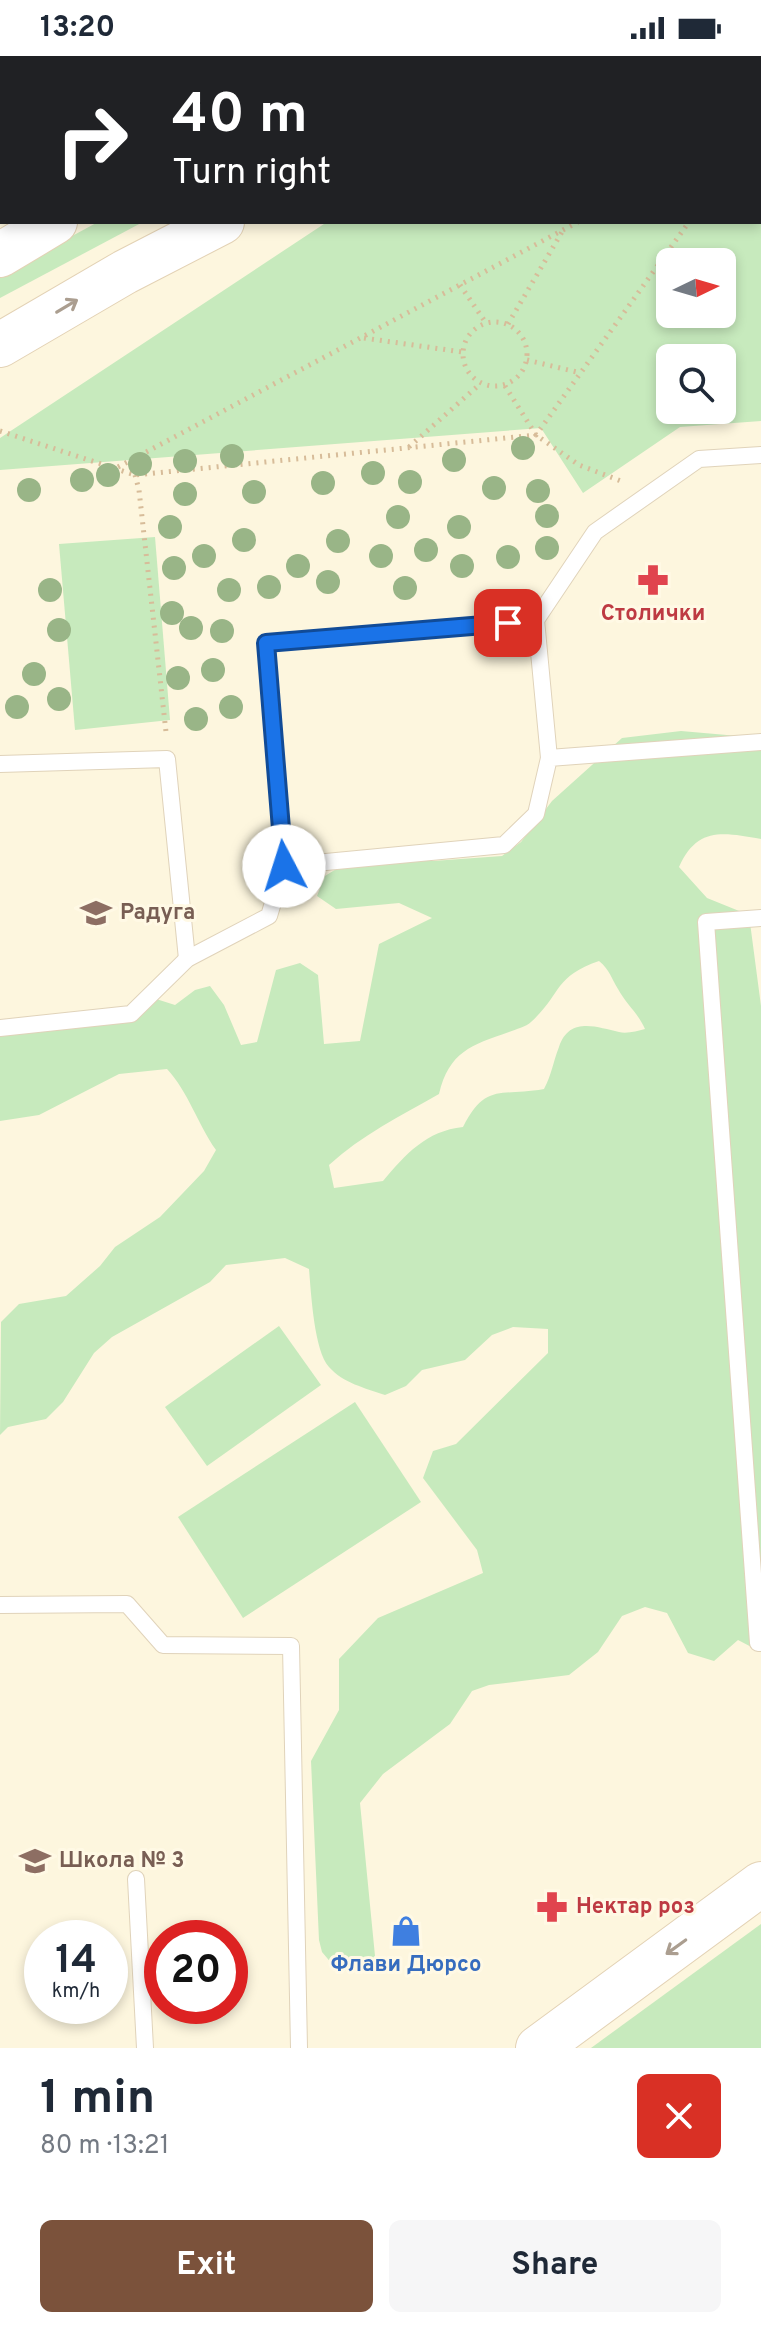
<!DOCTYPE html>
<meta charset="utf-8">
<style>
:root{--surface:#fff;--page:#f6f6f7;--text:#1f2937;--muted:#747a83;--accent:#7b523b}
body{margin:0;font-family:Overpass,sans-serif;background:var(--page);color:var(--text);height:100vh;display:flex;flex-direction:column;font-size:30px;white-space:nowrap}
*{box-sizing:border-box;margin:0}
p{font-size:26px;color:var(--muted)}
.icon{flex:none;width:44px;height:44px;fill:none;stroke:currentColor;stroke-width:2;stroke-linecap:round;stroke-linejoin:round}
.map{position:relative;height:1992px;overflow:hidden}
.details{display:flex;flex-direction:column;background:var(--surface);flex:1}
.details>*{flex:none}
.top-card{position:absolute;left:0px;top:0px;width:762px;height:168px;box-shadow:0 4px 12px #0003;background:#202124;color:#fff;overflow:hidden}
.needle{width:52px;rotate:85deg}
.controls{position:absolute;left:656px;top:192px;display:grid;gap:16px}
.controls a{display:grid;place-items:center;width:80px;height:80px;border-radius:12px;background:var(--surface);box-shadow:0 4px 12px #0003;font-size:40px}
.speed{position:absolute;left:24px;top:1864px;display:flex;gap:16px;font-size:40px;font-weight:700;text-align:center}
.speed>*{display:grid;place-content:center;width:104px;height:104px;border-radius:50%;background:var(--surface);box-shadow:0 4px 12px #0003;line-height:1}
.speed small{font-size:20px;font-weight:400}
.speed .limit{border:12px solid #d22;background:#fff;color:#111}
.pin{position:absolute;display:grid;place-items:center;width:68px;height:68px;color:#fff;margin:-34px;border-radius:16px;box-shadow:0 4px 12px #0006}
.me{position:absolute;width:88px;margin:-44px;rotate:355deg;stroke-linejoin:round;filter:drop-shadow(0 0 6px #0008)}
.turn{display:flex;align-items:center;gap:28px;height:168px;padding:0 40px;font-size:36px}
.turn .icon{width:104px;height:104px;stroke-width:2.5}
.turn b{display:block;font-size:56px;line-height:68px}
.round{display:grid;place-items:center;flex:none;width:84px;height:84px;border-radius:12px;background:var(--page)}
.headline{display:flex;align-items:center;justify-content:space-between;height:136px;padding:0 40px}
h1{font-size:48px;font-weight:700;line-height:60px}
.button{display:flex;gap:16px;margin-top:auto;padding:16px 40px}
.button a{flex:1;height:92px;border-radius:12px;background:var(--accent);color:#fff;font-size:32px;font-weight:700;line-height:92px;text-align:center}
.button a+a{background:var(--page);color:var(--text)}
.status{display:flex;justify-content:space-between;align-items:center;height:56px;padding:0 40px;background:var(--surface);direction:ltr}
.status svg{height:22px;fill:currentColor}
.map>svg:first-child{display:block}
</style>
<div class="status"><b>13:20</b><svg viewBox="0 0 49 12"><path d="M0 12V9h3v3zM5 12V6h3v6zM10 12V3h3v9zM15 12V0h3v12zM26 1h20v11H26zM47 4h2v5h-2z"/></svg></div>
<div class="map">
<svg width="761" height="1992" viewBox="0 0 761 1992">
<rect width="100%" height="100%" fill="#fdf6de"/>
<g fill="#c7eabd" fill-rule="evenodd">
<path d="M718 0H761V365L680 371 583 437 541 372 0 414V382L327 166H760V2H713ZM670 206H722V258H670ZM670 302H722V354H670Z"/>
<polygon points="98,166 143,166 0,242 0,219"/>
<polygon points="155,481 170,664 75,674 59,488"/>
<path d="M681 675 761 682V783C722 776 697 771 679 811L707 842 749 859 761 950V1596L738 1584 714 1605 688 1597 667 1557 645 1551 622 1560 598 1596 569 1619 489 1629 472 1635 450 1668 383 1718 360 1747 375 1900 365 1915H338L322 1896 319 1884 311 1705 339 1654V1603L378 1562 483 1517 477 1494 423 1422 433 1395 456 1388 548 1297V1273L513 1271 492 1279 465 1304 422 1314 406 1330 385 1339C365 1332 343 1327 329 1311 314 1295 311 1236 309 1213L285 1202 226 1209 210 1226 112 1281 94 1297 63 1346 46 1363 8 1371 0 1379 1 1266 19 1248 66 1240 100 1210 115 1191 160 1161 204 1115 216 1094C197 1067 189 1037 167 1013L119 1018 39 1059 0 1065V966L90 962 153 942 175 949 195 934 210 930 224 949 241 989 257 986 276 914 300 907 318 919 324 988 360 985 379 888 432 862 399 847 336 853 317 840 325 820 365 795 387 802 433 805 502 800 521 786 552 745 622 682ZM599 905C610 914 611 922 618 933 626 948 638 957 645 973 637 975 627 978 619 976 597 971 569 960 559 991 553 1006 552 1018 544 1033 500 1041 486 1026 463 1071 426 1075 406 1098 383 1125L334 1132 329 1109C362 1079 400 1060 439 1038 449 996 471 989 509 976 516 973 526 971 531 966 562 938 553 921 599 905Z"/>
<polygon points="279,1270 321,1329 207,1410 165,1351"/>
<polygon points="355,1346 421,1446 243,1562 178,1461"/>
<polygon points="761,1868 761,1992 591,1992"/>
</g>
<g fill="none" stroke-linecap="round" stroke-linejoin="round">
<defs>
<g id="lane">
<polyline points="177,0 178,2"/>
<polyline points="91,2 95,0"/>
<polyline points="0,36 2,36"/>
<polyline points="536,564 595,476 699,403 761,399"/>
<polyline points="0,708 167,703 187,903"/>
<polyline points="284,810 266,587 536,564 549,702"/>
<polyline points="761,862 706,866 758,1587 761,1587"/>
<polyline points="0,972 131,958 187,903 269,860 284,810 504,789 536,758 549,702 761,686"/>
<polyline points="0,1549 127,1548 163,1589 291,1590 299,1992"/>
<polyline points="136,1823 145,1992"/>
</g>
<g id="secondary">
<polyline points="364,2 368,0"/>
<polyline points="562,2 566,0"/>
<polyline points="0,199 55,166"/>
<polyline points="0,289 125,216 222,166"/>
<polyline points="538,1992 761,1828"/>
</g>
</defs>
<use href="#lane" stroke="#e0d3ba" stroke-width="18"/>
<use href="#secondary" stroke="#e3d2b5" stroke-width="46"/>
<g stroke="#d7bc99" stroke-width="5" stroke-dasharray="2 6" stroke-linecap="butt">
<polyline points="283,2 287,0"/>
<polyline points="760,70 761,69"/>
<polyline points="0,142 2,141"/>
<polyline points="460,229 486,267"/>
<circle cx="495" cy="298" r="32"/>
<polyline points="508,268 562,176"/>
<polyline points="364,282 462,296"/>
<polyline points="527,304 581,317"/>
<polyline points="505,330 536,379 579,409 621,425"/>
<polyline points="0,375 135,419 536,379 689,166"/>
<polyline points="409,391 480,328"/>
<polyline points="118,411 578,166"/>
<polyline points="135,419 139,434 166,676"/>
</g>
<use href="#lane" stroke="#fff" stroke-width="16"/>
<use href="#secondary" stroke="#fff" stroke-width="44"/>
</g>
<g fill="#99b587">
<circle cx="523" cy="392" r="12"/>
<circle cx="232" cy="400" r="12"/>
<circle cx="454" cy="404" r="12"/>
<circle cx="185" cy="405" r="12"/>
<circle cx="140" cy="408" r="12"/>
<circle cx="373" cy="417" r="12"/>
<circle cx="108" cy="419" r="12"/>
<circle cx="82" cy="424" r="12"/>
<circle cx="410" cy="426" r="12"/>
<circle cx="323" cy="427" r="12"/>
<circle cx="494" cy="432" r="12"/>
<circle cx="29" cy="434" r="12"/>
<circle cx="538" cy="435" r="12"/>
<circle cx="254" cy="436" r="12"/>
<circle cx="185" cy="438" r="12"/>
<circle cx="547" cy="460" r="12"/>
<circle cx="398" cy="461" r="12"/>
<circle cx="170" cy="471" r="12"/>
<circle cx="459" cy="471" r="12"/>
<circle cx="244" cy="484" r="12"/>
<circle cx="338" cy="485" r="12"/>
<circle cx="547" cy="492" r="12"/>
<circle cx="426" cy="494" r="12"/>
<circle cx="204" cy="500" r="12"/>
<circle cx="381" cy="500" r="12"/>
<circle cx="508" cy="501" r="12"/>
<circle cx="298" cy="510" r="12"/>
<circle cx="462" cy="510" r="12"/>
<circle cx="174" cy="512" r="12"/>
<circle cx="328" cy="526" r="12"/>
<circle cx="269" cy="531" r="12"/>
<circle cx="405" cy="532" r="12"/>
<circle cx="50" cy="534" r="12"/>
<circle cx="229" cy="534" r="12"/>
<circle cx="172" cy="557" r="12"/>
<circle cx="191" cy="572" r="12"/>
<circle cx="59" cy="574" r="12"/>
<circle cx="222" cy="575" r="12"/>
<circle cx="213" cy="614" r="12"/>
<circle cx="34" cy="618" r="12"/>
<circle cx="178" cy="622" r="12"/>
<circle cx="59" cy="643" r="12"/>
<circle cx="17" cy="651" r="12"/>
<circle cx="231" cy="651" r="12"/>
<circle cx="196" cy="663" r="12"/>
</g>
<defs><path id="oneway-shaft" d="M-6 0H5M1.5-3L5.5 0L1.5 3" fill="none" stroke-width="1.6" stroke-linecap="round" stroke-linejoin="round" transform="scale(2)"/></defs>
<g stroke="#ab9e90">
<use href="#oneway-shaft" transform="translate(67 250) rotate(-31)"/>
<use href="#oneway-shaft" transform="translate(676 1891) rotate(144)"/>
</g>
<g fill="none" stroke-linecap="round" stroke-linejoin="round">
<defs>
<polyline id="route" points="284,810 266,587 508,567"/>
</defs>
<use href="#route" stroke="#114b97" stroke-width="20"/>
<use href="#route" stroke="#1a73e8" stroke-width="14"/>
</g>
<defs>
<symbol id="pharmacy-bare" viewBox="-9 -9 18 18"><path d="M-2-6h4v4h4v4h-4v4h-4v-4h-4v-4h4Z" fill="#e0444e" stroke="#fff9e5" stroke-width="2.5" paint-order="stroke"/></symbol>
<symbol id="school-bare" viewBox="-9 -9 18 18"><path d="M0-5L7-2L0 1L-7-2ZM-4 1L0 2.5L4 1V4Q0 6-4 4Z" fill="#8d6e63" stroke="#fff9e5" stroke-width="2.5" paint-order="stroke"/></symbol>
<symbol id="shop-bare" viewBox="-9 -9 18 18"><path d="M-5-2.5h2.3a2.7 3.5 0 0 1 5.4 0H5L5.5 6h-11ZM-1.5-2.5h3a1.5 2.3 0 0 0-3 0Z" fill="#3f7fe0" stroke="#fff9e5" stroke-width="2.5" paint-order="stroke"/></symbol>
</defs>
<g fill-rule="evenodd">
<use href="#pharmacy-bare" x="631" y="502" width="44" height="44"/>
<use href="#school-bare" x="74" y="835" width="44" height="44"/>
<use href="#school-bare" x="13" y="1783" width="44" height="44"/>
<use href="#pharmacy-bare" x="530" y="1829" width="44" height="44"/>
<use href="#shop-bare" x="384" y="1853" width="44" height="44"/>
</g>
<g text-anchor="middle" dominant-baseline="central" stroke-width="6" stroke-linejoin="round" paint-order="stroke">
<g font-size="22" font-weight="bold" fill="#be3a42" stroke="#fff9e5">
<text x="653" y="558">Столички</text>
<text x="576" y="1851" text-anchor="start">Нектар роз</text>
</g>
<g font-size="22" font-weight="bold" fill="#785e54" stroke="#fff9e5" text-anchor="start">
<text x="120" y="857">Радуга</text>
<text x="59" y="1805">Школа № 3</text>
</g>
<g font-size="22" font-weight="bold" fill="#366cbe" stroke="#fff9e5">
<text x="406" y="1909">Флави Дюрсо</text>
</g>
</g>
</svg>
<div class="controls">
<a><svg class="needle" viewBox="-14 -14 28 28"><path d="M0-13l5 13h-10z" fill="#e53935"/><path d="M0 13l5-13h-10z" fill="#747a83"/></svg></a>
<a><svg class="icon" aria-label="search" viewBox="0 0 24 24"><circle cx="10" cy="10" r="6"/><path d="M15 15l6 6"/></svg></a>
</div>
<div class="speed"><div>14<small>km/h</small></div><div class="limit">20</div></div>
<div class="pin" style="left:508px;top:567px;background:#d93025"><svg class="icon" aria-label="arrive" viewBox="0 0 24 24"><path d="M6 21V4h12l-3 4 3 4H6"/></svg></div>
<svg class="me" style="left:284px;top:810px" viewBox="-20 -20 40 40"><circle r="19" fill="#fff"/><path d="M0-13L10 11 0 6-10 11z" fill="#1a73e8"/></svg>
<div class="top-card">
<div class="turn"><svg class="icon" aria-label="right" viewBox="0 0 24 24"><path d="M7 20v-9h11M14 6l5 5-5 5"/></svg><div><b>40 m</b>Turn right</div></div>
</div>
</div>
<section class="details">
<div class="headline"><div><h1>1 min</h1><p>80 m · 13:21</p></div><a class="round" style="background:#d93025;color:#fff"><svg class="icon" aria-label="close" viewBox="0 0 24 24"><path d="M6 6l12 12M18 6L6 18"/></svg></a></div>
<div class="button"><a>Exit</a><a>Share</a></div>
</section>
